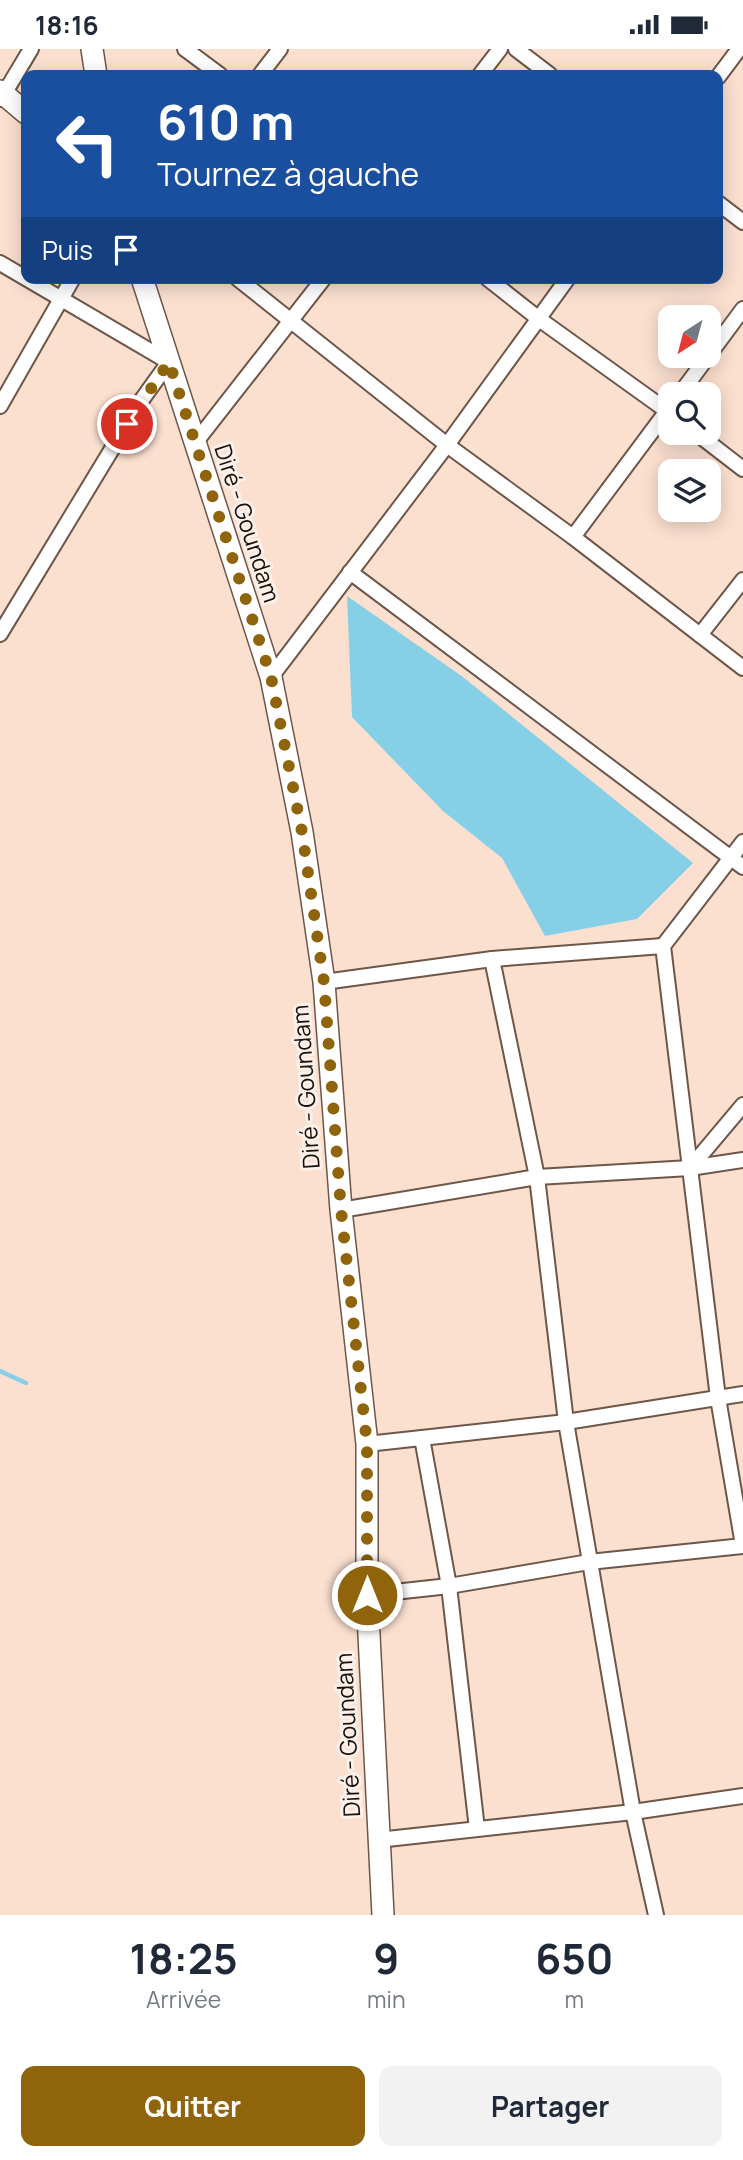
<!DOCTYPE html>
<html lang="fr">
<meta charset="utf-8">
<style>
:root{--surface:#fff;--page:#f2f2f3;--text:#1f2937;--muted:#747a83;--accent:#8f640a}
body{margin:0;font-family:Manrope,sans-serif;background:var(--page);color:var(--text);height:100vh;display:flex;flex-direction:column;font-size:26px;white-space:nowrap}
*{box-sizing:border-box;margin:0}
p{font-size:23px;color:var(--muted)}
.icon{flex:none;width:38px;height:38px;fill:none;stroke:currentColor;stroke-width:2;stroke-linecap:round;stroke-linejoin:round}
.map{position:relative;height:1866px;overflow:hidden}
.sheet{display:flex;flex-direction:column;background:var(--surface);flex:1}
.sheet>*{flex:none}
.guide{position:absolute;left:21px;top:21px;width:702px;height:214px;border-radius:14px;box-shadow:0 4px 18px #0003;background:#1a4fa0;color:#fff;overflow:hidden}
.needle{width:46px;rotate:216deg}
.tools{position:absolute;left:658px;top:256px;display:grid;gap:14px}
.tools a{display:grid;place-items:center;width:63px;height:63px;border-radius:14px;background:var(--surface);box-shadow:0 4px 18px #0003;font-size:35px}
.pin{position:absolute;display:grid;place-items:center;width:60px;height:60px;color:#fff;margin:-30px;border:4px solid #fff;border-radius:50%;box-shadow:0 2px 7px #0007}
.me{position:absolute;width:77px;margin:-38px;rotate:0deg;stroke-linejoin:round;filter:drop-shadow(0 0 5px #0008)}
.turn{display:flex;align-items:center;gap:24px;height:147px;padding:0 21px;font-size:32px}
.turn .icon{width:91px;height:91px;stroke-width:2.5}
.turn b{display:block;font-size:49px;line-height:60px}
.then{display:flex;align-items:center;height:66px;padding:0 21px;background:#0003;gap:14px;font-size:26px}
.eta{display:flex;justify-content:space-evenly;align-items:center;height:119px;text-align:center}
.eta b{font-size:42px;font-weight:700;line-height:49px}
.primary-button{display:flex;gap:14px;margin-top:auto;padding:14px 21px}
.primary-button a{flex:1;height:80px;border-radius:14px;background:var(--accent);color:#fff;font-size:28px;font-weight:700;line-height:80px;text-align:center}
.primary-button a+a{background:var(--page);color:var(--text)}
.status{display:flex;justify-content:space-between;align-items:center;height:49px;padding:0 35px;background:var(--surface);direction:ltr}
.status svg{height:19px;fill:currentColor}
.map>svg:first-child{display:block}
</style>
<div class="status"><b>18:16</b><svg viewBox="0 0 49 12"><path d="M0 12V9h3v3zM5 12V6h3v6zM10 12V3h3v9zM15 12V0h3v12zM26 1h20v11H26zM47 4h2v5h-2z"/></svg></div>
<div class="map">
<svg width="743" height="1866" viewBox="0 0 743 1866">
<rect width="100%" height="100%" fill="#fbe0d0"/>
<polygon fill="#85d0e7" points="347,547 463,628 693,814 637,870 545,887 502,809 443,762 352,668"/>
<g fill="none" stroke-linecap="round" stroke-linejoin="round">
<polyline stroke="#85d0e7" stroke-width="4.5" points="0,1322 26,1334"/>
<defs>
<g id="street">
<polyline points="185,0 220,26"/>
<polyline points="516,0 550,26"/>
<polyline points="260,26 280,0"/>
<polyline points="480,26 500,0"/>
<polyline points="718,28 739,0"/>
<polyline points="1,50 31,0"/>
<polyline points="718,154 743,173"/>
<polyline points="0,214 169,313 141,352 0,585"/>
<polyline points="237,229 447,396 573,488 743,619"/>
<polyline points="487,229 539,270 670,364"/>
<polyline points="680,345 743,260"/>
<polyline points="0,357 73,229"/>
<polyline points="695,383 743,420"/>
<polyline points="195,394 324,229"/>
<polyline points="573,488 670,358"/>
<polyline points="350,523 743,818"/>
<polyline points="700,586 743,531"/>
<polyline points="271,628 447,396 568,229"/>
<polyline points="743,793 663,897 718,1349 743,1496"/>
<polyline points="492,910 537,1128 566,1373 633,1763 656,1866"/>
<polyline points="324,933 492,910 663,897"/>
<polyline points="690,1119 743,1056"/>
<polyline points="341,1161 537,1128 690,1119 743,1111"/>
<polyline points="422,1389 449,1537 477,1780"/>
<polyline points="367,1395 566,1373 743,1345"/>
<polyline points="367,1546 449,1537 589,1513 743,1497"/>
<polyline points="378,1791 633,1763 743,1747"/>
</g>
<g id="secondary">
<polyline points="92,0 96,26"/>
<polyline points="0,42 26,64"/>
<polyline points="142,229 271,628 302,783 324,933 341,1161 367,1395 367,1546 383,1866"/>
</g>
</defs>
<use href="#street" stroke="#6e5649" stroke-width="18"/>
<use href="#secondary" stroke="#6e5649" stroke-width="24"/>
<use href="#street" stroke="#fff" stroke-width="14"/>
<use href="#secondary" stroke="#fff" stroke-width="21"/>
</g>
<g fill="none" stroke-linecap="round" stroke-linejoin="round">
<polyline stroke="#8f640a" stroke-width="12" stroke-dasharray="0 21.6" points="127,375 169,313 271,628 302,783 324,933 341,1161 367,1395 367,1546"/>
</g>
<g text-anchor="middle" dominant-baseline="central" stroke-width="6" stroke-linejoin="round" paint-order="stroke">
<g font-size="23" fill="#180f0a" stroke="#fcf1ea">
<text transform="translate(248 474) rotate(72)">Diré - Goundam</text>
<text transform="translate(305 1038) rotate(-94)">Diré - Goundam</text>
<text transform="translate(347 1686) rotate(-93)">Diré - Goundam</text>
</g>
</g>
</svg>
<div class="tools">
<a><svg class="needle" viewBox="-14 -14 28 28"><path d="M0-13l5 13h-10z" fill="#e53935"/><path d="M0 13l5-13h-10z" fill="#747a83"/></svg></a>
<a><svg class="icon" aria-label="search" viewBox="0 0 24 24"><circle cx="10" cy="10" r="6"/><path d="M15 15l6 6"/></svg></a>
<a><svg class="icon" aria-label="layers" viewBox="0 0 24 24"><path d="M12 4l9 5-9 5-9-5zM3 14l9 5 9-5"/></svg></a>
</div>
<div class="pin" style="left:127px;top:375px;background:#d93025"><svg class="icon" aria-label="arrive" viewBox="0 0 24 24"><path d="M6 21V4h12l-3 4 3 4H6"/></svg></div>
<svg class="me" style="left:367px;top:1546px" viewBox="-20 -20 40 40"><circle r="17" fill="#8f640a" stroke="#fff" stroke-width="3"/><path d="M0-11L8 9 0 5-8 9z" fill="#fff"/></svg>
<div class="guide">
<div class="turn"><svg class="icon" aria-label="left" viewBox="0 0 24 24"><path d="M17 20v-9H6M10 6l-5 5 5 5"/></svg><div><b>610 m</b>Tournez à gauche</div></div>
<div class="then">Puis<svg class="icon" aria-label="arrive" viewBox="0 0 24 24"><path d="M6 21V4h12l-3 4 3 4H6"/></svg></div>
</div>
</div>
<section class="sheet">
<div class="eta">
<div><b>18:25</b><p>Arrivée</p></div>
<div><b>9</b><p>min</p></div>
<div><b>650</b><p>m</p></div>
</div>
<div class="primary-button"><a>Quitter</a><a>Partager</a></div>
</section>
